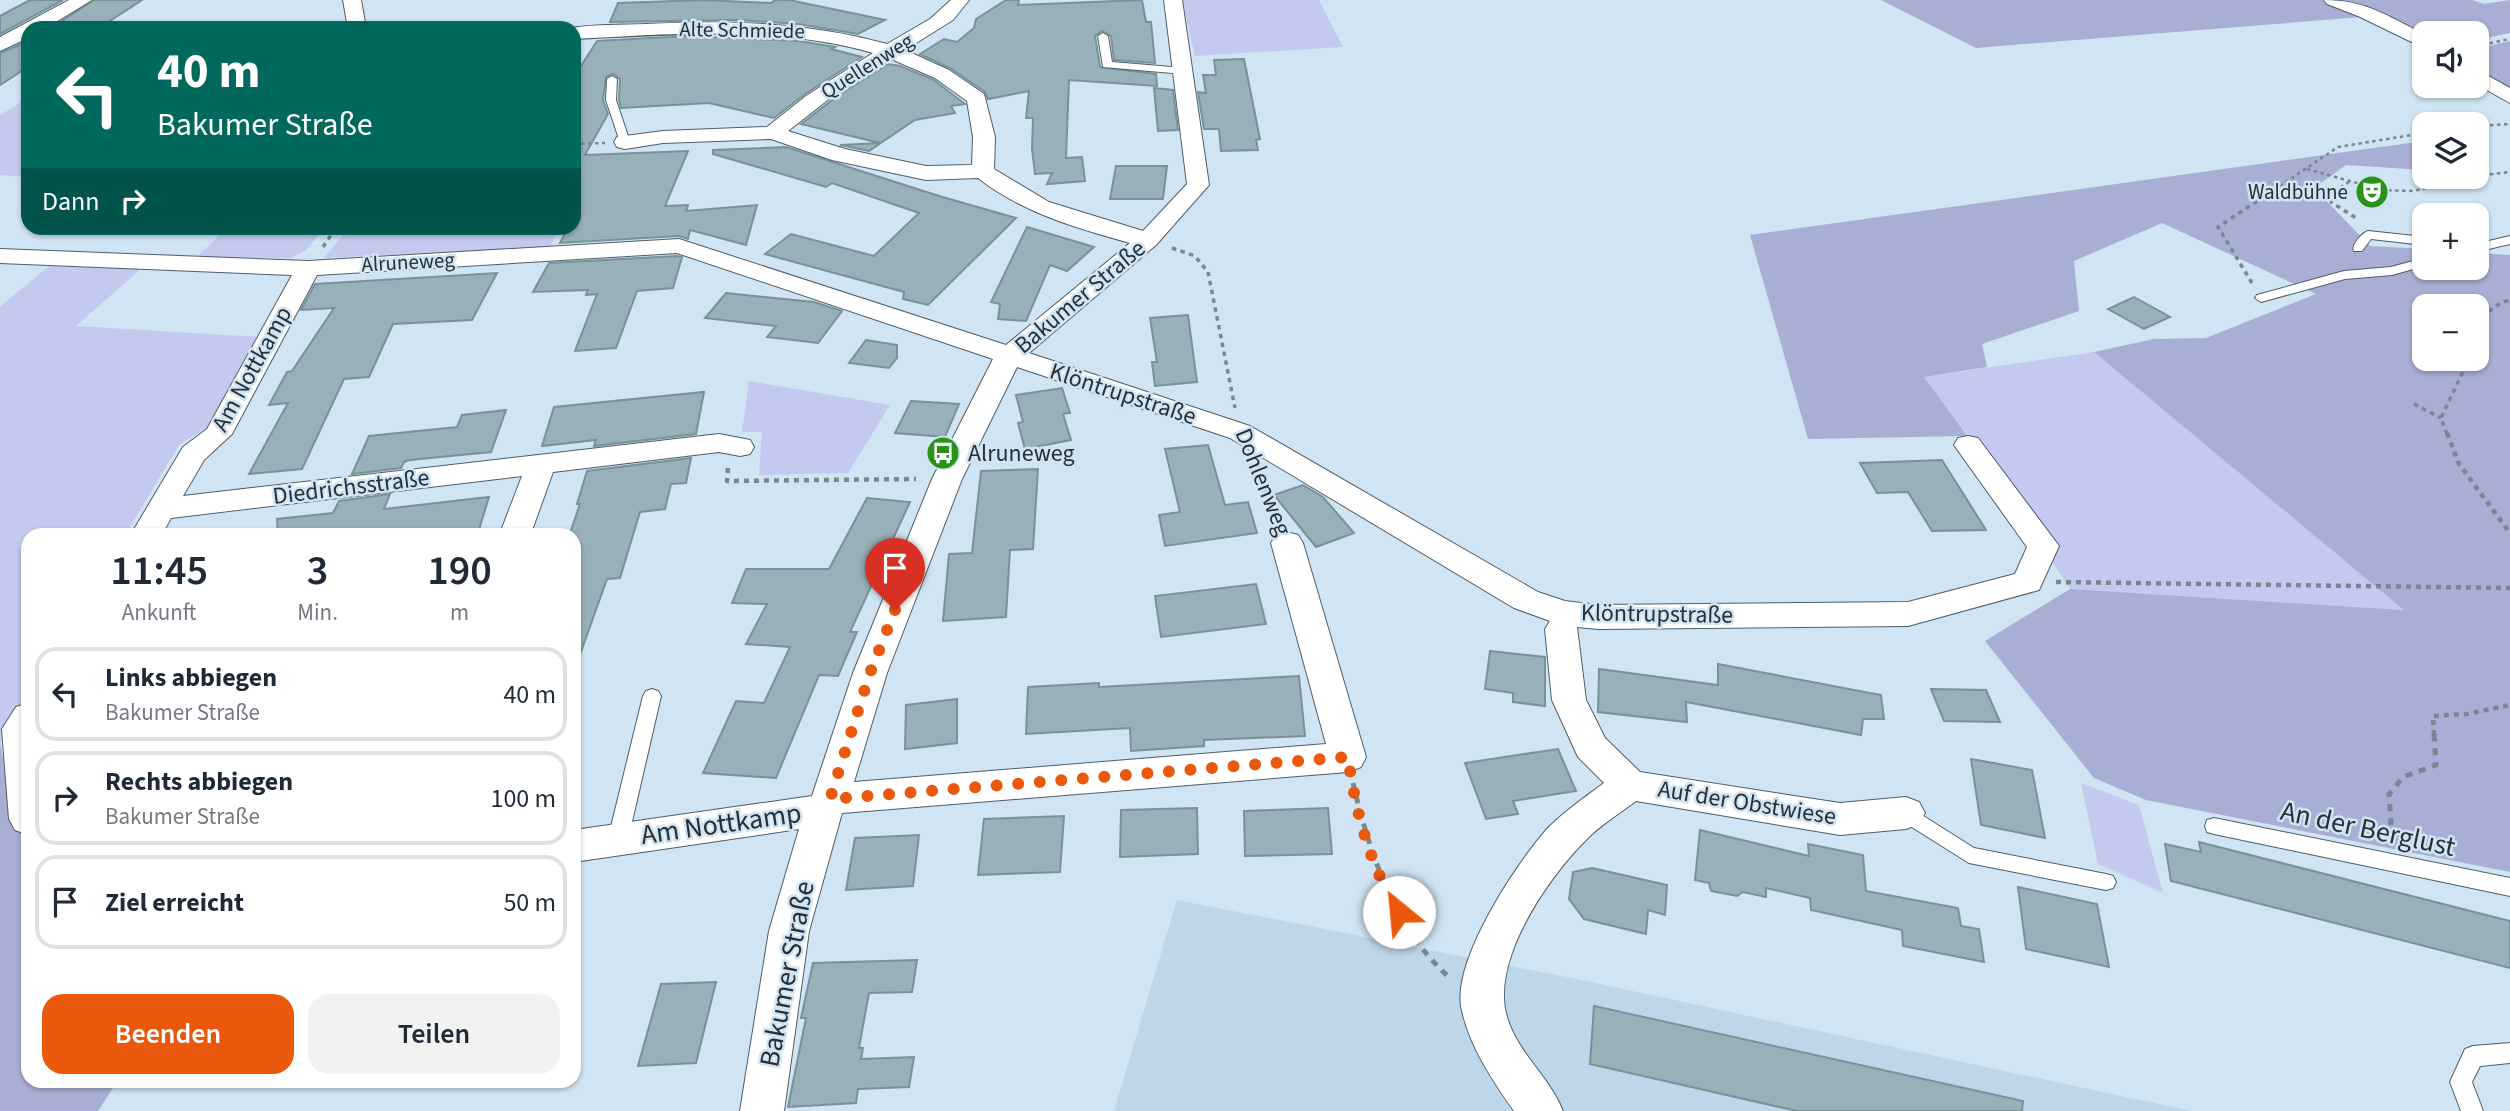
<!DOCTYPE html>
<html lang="de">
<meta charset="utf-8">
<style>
:root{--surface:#fff;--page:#f2f2f3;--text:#1f2937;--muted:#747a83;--line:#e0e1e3;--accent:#ea580c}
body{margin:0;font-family:"Source Sans 3",sans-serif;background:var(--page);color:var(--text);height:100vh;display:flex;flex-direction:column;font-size:26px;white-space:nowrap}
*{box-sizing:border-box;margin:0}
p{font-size:23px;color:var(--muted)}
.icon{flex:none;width:38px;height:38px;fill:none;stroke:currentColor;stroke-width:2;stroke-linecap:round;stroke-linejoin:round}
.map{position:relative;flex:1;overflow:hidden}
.side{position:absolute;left:21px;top:528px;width:560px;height:560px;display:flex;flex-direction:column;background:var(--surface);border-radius:21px;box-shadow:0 2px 5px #0004}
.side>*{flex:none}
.top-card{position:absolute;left:21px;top:21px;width:560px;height:214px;border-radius:21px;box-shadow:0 2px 5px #0004;background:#00695c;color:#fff;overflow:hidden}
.buttons{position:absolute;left:2412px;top:21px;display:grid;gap:14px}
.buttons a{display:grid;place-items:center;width:77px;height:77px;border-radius:14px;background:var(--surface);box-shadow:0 2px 5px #0004;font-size:35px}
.pin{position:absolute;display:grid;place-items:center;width:60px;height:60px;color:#fff;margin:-72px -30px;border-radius:50% 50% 50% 0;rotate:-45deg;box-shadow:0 0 7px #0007}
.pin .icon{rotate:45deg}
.me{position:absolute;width:77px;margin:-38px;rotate:332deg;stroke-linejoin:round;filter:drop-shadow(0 0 5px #0008)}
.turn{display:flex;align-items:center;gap:24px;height:147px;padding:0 21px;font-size:32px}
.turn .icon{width:91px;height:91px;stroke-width:2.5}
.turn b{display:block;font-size:49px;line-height:60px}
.then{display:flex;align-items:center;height:66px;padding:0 21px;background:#0003;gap:14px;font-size:26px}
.eta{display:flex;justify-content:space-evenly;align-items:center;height:119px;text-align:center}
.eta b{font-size:42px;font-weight:600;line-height:49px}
.button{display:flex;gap:14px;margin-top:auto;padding:14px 21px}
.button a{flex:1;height:80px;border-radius:21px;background:var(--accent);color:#fff;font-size:28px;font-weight:600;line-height:80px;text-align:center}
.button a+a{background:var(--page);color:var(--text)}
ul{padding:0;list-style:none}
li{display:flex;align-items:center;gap:21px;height:94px;margin:0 14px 10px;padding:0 7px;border:4px solid var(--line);border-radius:21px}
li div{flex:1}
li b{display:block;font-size:26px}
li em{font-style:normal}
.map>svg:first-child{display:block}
</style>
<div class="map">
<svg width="2510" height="1111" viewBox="0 0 2510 1111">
<rect width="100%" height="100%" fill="#d0e4f3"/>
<polygon fill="#bdd6e9" points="1177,900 1572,978 2191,1111 1114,1111"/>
<g fill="#c4caef">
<polygon points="1182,0 1319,0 1343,47 1195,56"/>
<polygon points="28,98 28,177 0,175 0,115"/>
<polygon points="227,228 324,228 306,250 292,258 196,258"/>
<polygon points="349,228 559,228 550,247 324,258"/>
<polygon points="50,265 144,266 76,326 259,337 213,424 179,445 125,535 28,536 28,699 0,743 0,307"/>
<polygon points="2094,352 2405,610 2070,589 1967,436 1923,377"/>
<polygon points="749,381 890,405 848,473 759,475 762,432 742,432"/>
<polygon points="2081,783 2139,805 2163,893 2098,864"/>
</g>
<g fill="#a8aed4" fill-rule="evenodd">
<polygon points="1881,0 2472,0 2484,4 2510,0 2510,33 2476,40 2476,33 2424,33 2424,36 2362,17 1976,48"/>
<polygon points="2510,41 2510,92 2476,69 2476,49"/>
<path d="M2424 141V170L2346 165 2314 188 2370 246 2424 249V268H2476V253L2510 255V872L2146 800 2094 778 1985 641 2070 589 2404 610 2094 352 2154 339 2206 338 2316 294 2162 223 2074 261 2079 311 1982 344 1987 367 1924 377 1967 436 1808 439 1750 235ZM2424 306H2476V359H2424Z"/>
<polygon points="0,743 16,827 28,835 28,1082 117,1082 98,1111 0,1111"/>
</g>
<g fill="#98b0b8" stroke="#7a9199" stroke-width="2">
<polygon points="30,0 63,0 0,34 0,16"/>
<polygon points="94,0 142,0 99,28 51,28"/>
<polygon points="703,0 771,3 775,0 789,0 885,20 858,34 798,24 738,20 610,22 618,3"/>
<polygon points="1006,0 1019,0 1018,5 1142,0 1146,22 1151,22 1155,63 1114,60 1111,36 1102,31 1095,36 1100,67 1156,74 1157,86 1069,80 1066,158 1082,157 1085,181 1047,184 1052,173 1035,174 1032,149 1033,118 1026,118 1029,91 988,99 985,92 950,68 920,54 944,39 957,42 974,28 976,19"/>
<polygon points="687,36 799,41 835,47 831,49 862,57 805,94 774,118 709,103 621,108 619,100 620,79 613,74 606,77 603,100 608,114 585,155 688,151 665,206 688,205 686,211 757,205 746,245 690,230 688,239 679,236 560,243 568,228 574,228 574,77 597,41"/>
<polygon points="28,41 28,67 0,85 0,53"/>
<polygon points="1244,59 1260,139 1256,140 1258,150 1221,151 1219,129 1204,129 1198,92 1206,93 1203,75 1216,75 1214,60"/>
<polygon points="888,64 900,66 934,80 965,104 951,106 955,113 915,120 869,151 840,145 880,143 801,124 836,97"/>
<polygon points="1154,88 1173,90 1178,130 1158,131"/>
<polygon points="786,147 939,196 1016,218 928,305 903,299 904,292 765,254 791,234 874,256 919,213 832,183 826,187 713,154 713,150"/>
<polygon points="1116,166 1167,166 1163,199 1110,199"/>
<polygon points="1027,227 1094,247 1067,271 1050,265 1026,321 998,319 1000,304 991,302"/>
<polygon points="677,256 682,257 673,288 637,291 616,348 575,351 597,294 586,295 588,290 533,292 549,263"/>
<polygon points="497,273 472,320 393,324 369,377 344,379 302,469 249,474 288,403 269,405 287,372 292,371 334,308 301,310 315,284"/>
<polygon points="726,293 814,302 842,311 818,343 767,337 776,326 705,318"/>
<polygon points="2134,297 2170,317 2144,329 2108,309"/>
<polygon points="1188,315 1197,382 1155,386 1152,362 1157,362 1150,318"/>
<polygon points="866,340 897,345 897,358 889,368 849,363"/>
<polygon points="1062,388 1070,413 1063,414 1071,440 1025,449 1018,423 1023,422 1016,395"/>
<polygon points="704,392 696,434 594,446 596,440 542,446 554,407"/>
<polygon points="911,401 959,404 945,437 895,433"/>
<polygon points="506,410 491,452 410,460 404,462 401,468 352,474 369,436 457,427 462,415"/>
<polygon points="1208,445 1225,505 1248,502 1257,533 1165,546 1159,515 1180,512 1165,449"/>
<polygon points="691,458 686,483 671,484 665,509 640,512 620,578 607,579 577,663 574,663 574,536 569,536 580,504 577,504 587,471"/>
<polygon points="1942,460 1986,530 1932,531 1908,492 1877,493 1860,463"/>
<polygon points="1038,469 1033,549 1010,550 1006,617 943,621 949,554 972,553 981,471"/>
<polygon points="1303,485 1323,497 1354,533 1316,547 1274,495"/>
<polygon points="390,494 384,509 489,497 477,536 278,536 277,519 333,513 339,501"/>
<polygon points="867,498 910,502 850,632 857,632 838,676 819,675 776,778 703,773 736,701 764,703 790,647 746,644 767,604 732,603 746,569 829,569"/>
<polygon points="1256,584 1266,624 1161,637 1155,596"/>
<polygon points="1490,651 1545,657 1545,706 1513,702 1513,693 1485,689"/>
<polygon points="1718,664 1881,695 1884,719 1863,719 1861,735 1686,702 1687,722 1598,712 1599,669 1718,685"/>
<polygon points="1299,676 1305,736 1204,740 1204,746 1131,751 1130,728 1026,734 1028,687 1099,683 1099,687"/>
<polygon points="1931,689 1986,690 2000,722 1944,721"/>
<polygon points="957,699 957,743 905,749 906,705"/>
<polygon points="1558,749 1576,791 1513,801 1518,814 1486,819 1465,763"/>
<polygon points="1971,759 2032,770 2045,838 1981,825"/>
<polygon points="1197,808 1198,854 1120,857 1121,810"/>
<polygon points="1328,808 1332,854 1245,856 1244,811"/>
<polygon points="1064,816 1060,872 978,875 984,819"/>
<polygon points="1700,830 1809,856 1808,844 1863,855 1866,891 1958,908 1961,926 1979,929 1984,962 1903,946 1902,930 1811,910 1810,898 1766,888 1766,897 1743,892 1737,896 1711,891 1709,883 1695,880"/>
<polygon points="919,835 913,886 846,890 855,838"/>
<polygon points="2199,842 2510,921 2510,968 2171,881 2165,844 2201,852"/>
<polygon points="1592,868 1667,885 1665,915 1648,910 1646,934 1584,919 1569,899 1573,872"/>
<polygon points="2018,887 2097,904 2109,967 2026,949"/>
<polygon points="917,960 912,992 869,993 859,1048 863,1048 861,1059 914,1057 909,1087 858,1089 856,1103 788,1107 806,1018 801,1018 813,963"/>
<polygon points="716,982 696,1063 638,1066 661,984"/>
<polygon points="1594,1006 2023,1101 2022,1111 1797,1111 1590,1064"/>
</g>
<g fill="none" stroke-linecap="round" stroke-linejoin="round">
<defs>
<g id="service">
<polygon points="356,22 359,23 359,27 315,28 320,25"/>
<polygon points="1103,33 1108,36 1112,62 1184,68 1189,71 1184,74 1103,67 1098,36"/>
<polygon points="612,76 617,79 616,100 630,142 625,145 620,142 606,100 607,79"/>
<path d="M2368 231 2424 237V245L2371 239 2362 251H2354C2351 245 2362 233 2368 231Z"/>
<polygon points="2510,236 2510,244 2476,252 2476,244"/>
<polygon points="2424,258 2424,266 2392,275 2345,279 2261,302 2255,298 2257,295 2344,271 2391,267"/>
<polygon points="652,689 658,691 661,696 628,839 625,845 618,847 611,845 608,839 643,696 646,691"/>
<polygon points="1906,805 1974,848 2106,874 2113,876 2116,882 2113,888 2106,890 1969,863 1899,819 1897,813 1899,807"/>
<polygon points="2214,818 2510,878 2510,896 2214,834 2207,832 2205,826 2207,820"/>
<polygon points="2510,1043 2510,1063 2480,1066 2472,1082 2483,1111 2461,1111 2450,1082 2465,1049 2473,1046"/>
</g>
<g id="minor">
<polygon points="69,0 92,0 46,28 28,28 28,38 0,51 0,37"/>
<polygon points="343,0 361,0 366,28 348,28"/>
<path d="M951 0H969L953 20 905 50 949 70 984 94 995 137 994 169 1049 202 1143 231 1187 184 1164 0H1182L1209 185 1156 245 1029 353 1250 426 1538 592 1565 601 1598 605 1908 602 2015 574 2027 547 1954 445 1958 438 1968 436 1978 438 2059 546 2039 590 1908 626 1598 629 1577 627 1586 700 1605 738 1640 772 1840 803 1906 797 1919 802 1925 813 1919 824 1906 829 1840 835 1636 801C1619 814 1600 825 1585 841 1547 879 1488 964 1508 1020 1519 1054 1550 1078 1563 1111H1514C1492 1080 1468 1044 1461 1006 1454 958 1515 866 1546 830 1563 812 1584 798 1604 783L1578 757 1552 700 1545 629 1550 621 1514 608 1230 438 1017 367 962 479 887 673 854 782 1326 744 1271 543 1276 535 1287 532 1298 535 1303 543 1366 757 1361 767 1348 772 842 813 809 931 784 1111H740L769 931 799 829 574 862V830L812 796 853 673 932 479 993 359 677 253 317 275 232 434 204 460 183 496 719 434 750 440 754 447 750 454 740 456 719 452 553 472 530 536H499L522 476 171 518 161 536H130L183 447 207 429 292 275 0 263V249L308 261 679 239 1006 345 1130 243C1076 228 1023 213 978 178L926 180 832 160 771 139 663 143 625 149 617 147 614 142 617 137 663 131 767 127 806 96 873 53C776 25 674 34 574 39V28H571C596 24 622 25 646 24 728 20 808 22 887 44L930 19ZM891 59 935 78 967 101 973 137 972 165 926 166 845 149 788 131 834 95Z"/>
<path d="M2324 0C2366 0 2387 16 2424 34V48L2358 16 2327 4Z"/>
<polygon points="2476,69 2510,88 2510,103 2476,84"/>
<polygon points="28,703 28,835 15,830 9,819 2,729 16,707"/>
</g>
</defs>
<use href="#service" stroke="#4c5e6a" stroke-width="2"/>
<use href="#minor" stroke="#4c5e6a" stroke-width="2"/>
<g stroke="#798791" stroke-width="2.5" stroke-dasharray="3.5 3.5" stroke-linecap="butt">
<polyline points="2476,46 2510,39"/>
<polyline points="2476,126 2510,124"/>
<polyline points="574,144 605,143"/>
<polyline points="2307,169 2382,190 2413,191 2473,177"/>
<polyline points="2476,176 2510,172"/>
<polyline points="2268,194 2338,147 2424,133"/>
<polyline points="2328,194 2351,181"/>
</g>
<g stroke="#798791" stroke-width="3.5" stroke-dasharray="4.5 4.5" stroke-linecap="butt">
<polyline points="2330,192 2328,193 2331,202 2359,220"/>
<polyline points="323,247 336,228"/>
<polyline points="1172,248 1195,256 1208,272 1235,408"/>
<polyline points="2252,283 2218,227 2271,192"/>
<path d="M2476 335C2482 317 2491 305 2510 300"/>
<polyline points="2414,404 2441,418"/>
<polyline points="2447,434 2441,418 2469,359"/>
</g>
<g stroke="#798791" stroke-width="4.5" stroke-dasharray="5 5" stroke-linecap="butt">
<polyline points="2447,433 2459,464 2510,533"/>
<polyline points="728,468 727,481 916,479"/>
<polyline points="1257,472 1278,522"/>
<polyline points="2056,582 2510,588"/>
<polyline points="2434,735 2433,716 2467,714 2510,705"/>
</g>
<g stroke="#798791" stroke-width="5" stroke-dasharray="7 7" stroke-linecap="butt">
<path d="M1353 783C1369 852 1395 930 1450 978"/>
<polyline points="2392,839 2389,794 2403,777 2436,765 2434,734"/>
</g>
<use href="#service" fill="#fff" fill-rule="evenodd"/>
<use href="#minor" fill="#fff" fill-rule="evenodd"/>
</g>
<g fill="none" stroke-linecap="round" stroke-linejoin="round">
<path stroke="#ea580c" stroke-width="12" stroke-dasharray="0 21.6" d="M895 610 870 673 830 799 1348 757C1355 809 1370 867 1399 912"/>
</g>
<defs>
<symbol id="theatre-disc" viewBox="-11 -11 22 22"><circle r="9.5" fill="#299319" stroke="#d0e4f3"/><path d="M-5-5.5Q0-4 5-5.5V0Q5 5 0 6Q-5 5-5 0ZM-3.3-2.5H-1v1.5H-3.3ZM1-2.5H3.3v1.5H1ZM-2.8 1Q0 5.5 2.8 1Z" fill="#fff"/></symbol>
<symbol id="bus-disc" viewBox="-11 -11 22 22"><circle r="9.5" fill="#299319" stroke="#d0e4f3"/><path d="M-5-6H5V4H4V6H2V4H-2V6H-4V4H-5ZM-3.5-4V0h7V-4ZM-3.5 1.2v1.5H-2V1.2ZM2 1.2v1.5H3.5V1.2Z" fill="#fff"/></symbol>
</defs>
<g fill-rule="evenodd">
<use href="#theatre-disc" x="2353" y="173" width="38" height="38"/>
<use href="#bus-disc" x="924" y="434" width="38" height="38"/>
</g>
<g text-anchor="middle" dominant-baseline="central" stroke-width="5" stroke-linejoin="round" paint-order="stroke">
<g font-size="21" fill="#283035" stroke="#d0e4f3">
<text transform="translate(742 30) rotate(1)">Alte Schmiede</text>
<text transform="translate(867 66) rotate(-32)">Quellenweg</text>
<text transform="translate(408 262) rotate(-3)">Alruneweg</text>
</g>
<g font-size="21" fill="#283035" stroke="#d0e4f3" text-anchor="end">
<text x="2348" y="192">Waldbühne</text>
</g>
<g font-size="24" fill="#283035" stroke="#d0e4f3">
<text transform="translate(1080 297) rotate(-40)">Bakumer Straße</text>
<text transform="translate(252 369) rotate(-61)">Am Nottkamp</text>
<text transform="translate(1123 394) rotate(18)">Klöntrupstraße</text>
<text transform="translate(1263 482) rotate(68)">Dohlenweg</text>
<text transform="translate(351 487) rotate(-7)">Diedrichsstraße</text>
<text transform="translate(1657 614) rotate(1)">Klöntrupstraße</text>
<text transform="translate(1747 803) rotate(9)">Auf der Obstwiese</text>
</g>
<g font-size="24" fill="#283035" stroke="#d0e4f3" text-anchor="start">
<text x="968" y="453">Alruneweg</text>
</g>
<g font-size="28" fill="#283035" stroke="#d0e4f3">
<text transform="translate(721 824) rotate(-8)">Am Nottkamp</text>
<text transform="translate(2368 829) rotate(12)">An der Berglust</text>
<text transform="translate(787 974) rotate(-79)">Bakumer Straße</text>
</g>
</g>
</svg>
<div class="buttons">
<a><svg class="icon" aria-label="sound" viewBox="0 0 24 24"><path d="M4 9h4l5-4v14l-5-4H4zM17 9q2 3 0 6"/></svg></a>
<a><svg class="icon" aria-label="layers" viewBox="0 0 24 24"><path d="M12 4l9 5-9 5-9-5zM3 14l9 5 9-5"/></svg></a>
<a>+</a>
<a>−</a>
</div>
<div class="pin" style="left:895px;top:610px;background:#d93025"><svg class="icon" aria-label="arrive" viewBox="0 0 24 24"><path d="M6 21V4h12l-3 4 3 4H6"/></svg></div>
<svg class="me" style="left:1399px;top:912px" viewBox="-20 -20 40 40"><circle r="19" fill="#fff"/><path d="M0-13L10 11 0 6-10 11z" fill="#ea580c"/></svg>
<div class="top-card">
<div class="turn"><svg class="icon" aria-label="left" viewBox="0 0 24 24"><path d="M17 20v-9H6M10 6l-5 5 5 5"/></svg><div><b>40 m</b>Bakumer Straße</div></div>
<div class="then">Dann<svg class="icon" aria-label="right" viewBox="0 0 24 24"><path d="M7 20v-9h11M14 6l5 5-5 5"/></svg></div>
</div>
<section class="side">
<div class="eta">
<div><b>11:45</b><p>Ankunft</p></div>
<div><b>3</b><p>Min.</p></div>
<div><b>190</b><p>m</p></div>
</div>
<ul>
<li><svg class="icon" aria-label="left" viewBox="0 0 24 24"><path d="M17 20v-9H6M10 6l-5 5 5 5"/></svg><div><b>Links abbiegen</b><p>Bakumer Straße</p></div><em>40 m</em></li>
<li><svg class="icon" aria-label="right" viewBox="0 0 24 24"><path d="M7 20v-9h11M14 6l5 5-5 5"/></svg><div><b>Rechts abbiegen</b><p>Bakumer Straße</p></div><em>100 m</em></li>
<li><svg class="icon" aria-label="arrive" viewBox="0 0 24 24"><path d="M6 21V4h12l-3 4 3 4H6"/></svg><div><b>Ziel erreicht</b></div><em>50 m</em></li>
</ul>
<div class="button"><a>Beenden</a><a>Teilen</a></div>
</section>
</div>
